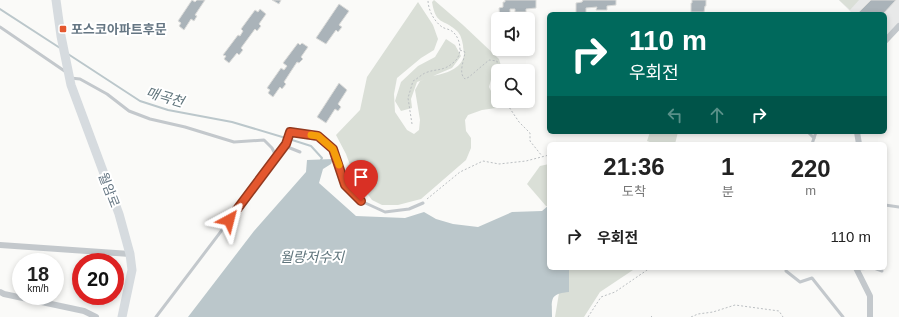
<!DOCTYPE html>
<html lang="ko">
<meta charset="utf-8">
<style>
:root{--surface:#fff;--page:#f6f6f6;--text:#222;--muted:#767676}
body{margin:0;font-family:Helvetica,"Noto Sans KR",sans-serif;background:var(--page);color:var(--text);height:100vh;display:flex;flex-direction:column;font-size:15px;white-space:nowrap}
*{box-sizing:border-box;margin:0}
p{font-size:13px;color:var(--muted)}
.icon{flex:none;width:22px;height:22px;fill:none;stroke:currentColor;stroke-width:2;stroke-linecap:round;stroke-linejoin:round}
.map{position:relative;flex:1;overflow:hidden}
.drawer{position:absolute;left:547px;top:142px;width:340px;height:128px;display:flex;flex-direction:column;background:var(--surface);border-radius:6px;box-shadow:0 2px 6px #0003}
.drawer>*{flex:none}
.hud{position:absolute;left:547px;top:12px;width:340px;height:122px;border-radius:6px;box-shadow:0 2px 6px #0003;background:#00695c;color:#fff;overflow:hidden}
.controls{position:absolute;left:491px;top:12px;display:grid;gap:8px}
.controls a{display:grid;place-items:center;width:44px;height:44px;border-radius:6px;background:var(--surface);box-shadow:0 2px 6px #0003;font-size:20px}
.speed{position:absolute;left:12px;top:253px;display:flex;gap:8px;font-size:20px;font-weight:700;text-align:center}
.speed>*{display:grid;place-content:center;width:52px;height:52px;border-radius:50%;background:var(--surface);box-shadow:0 2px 6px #0003;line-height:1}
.speed small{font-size:10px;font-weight:400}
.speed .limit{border:6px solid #d22;background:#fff;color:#111}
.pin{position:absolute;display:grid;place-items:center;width:34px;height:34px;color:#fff;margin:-41px -17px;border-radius:50% 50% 50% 0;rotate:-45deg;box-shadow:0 0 4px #0007}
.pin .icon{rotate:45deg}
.me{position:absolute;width:44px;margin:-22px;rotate:38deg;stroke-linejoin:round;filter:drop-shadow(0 0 3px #0008)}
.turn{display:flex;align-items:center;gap:14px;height:84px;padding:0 16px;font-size:18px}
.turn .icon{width:52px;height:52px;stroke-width:2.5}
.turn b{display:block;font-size:28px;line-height:34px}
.lanes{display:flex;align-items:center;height:38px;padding:0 16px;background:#0003;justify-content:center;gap:20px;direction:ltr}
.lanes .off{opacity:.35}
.eta{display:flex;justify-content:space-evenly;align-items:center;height:68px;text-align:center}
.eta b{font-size:24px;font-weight:700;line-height:28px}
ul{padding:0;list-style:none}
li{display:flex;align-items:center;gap:12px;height:52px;padding:0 16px}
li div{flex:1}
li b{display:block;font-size:15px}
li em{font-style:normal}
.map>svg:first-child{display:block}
</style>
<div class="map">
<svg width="899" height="317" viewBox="0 0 899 317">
<rect width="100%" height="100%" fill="#fafaf8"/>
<polygon fill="#e8e9e9" points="839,0 899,0 899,26 885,42 885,14 853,14"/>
<g fill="#dadfd7">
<path d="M434 0 463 25 499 59 501 66 492 76 489 87 492 93 498 95V101H503V105L496 108 482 110 468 115 465 120 466 131 471 138V148L466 160 421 199 398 205H382L372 200 354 176 346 154 336 135 360 110 367 77 418 2 433 25 438 39 434 50 421 58 397 78 394 94 395 112 407 130 414 134 419 130 420 120 415 90 420 81 425 79 417 82 411 99 412 108 401 111 395 101 401 82 418 66 435 57 446 39 455 45 461 56 452 68 433 76C444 74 462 69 464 55 464 52 463 48 463 45 462 40 461 35 457 31 443 18 436 26 432 2Z"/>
<polygon points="839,0 859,0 850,10"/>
<polygon points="650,132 678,132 675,144 655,144 647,141"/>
<polygon points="549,164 549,206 546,206 527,184 540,166"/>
<polygon points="569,268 636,268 600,292 584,317 555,317 559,293 569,291"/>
</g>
<path fill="#bbc7cb" d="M333 159 331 164 323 169 319 183 356 216 405 218 424 212 436 219 453 224 478 227 512 212 542 211 549 205V268H569V292C549 294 552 299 552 317H188L254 231 306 172 307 160Z"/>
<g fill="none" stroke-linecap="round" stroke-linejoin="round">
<g stroke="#bbc7cb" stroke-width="2">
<polyline points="0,9 60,48"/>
<polyline points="68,54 140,101 168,110 232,122 289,139 311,146 322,158 321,160"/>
</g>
</g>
<g fill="#aab3b9" stroke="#dcdcda">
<polygon points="192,0 195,2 197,0 205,0 195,15 197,16 194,21 191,19 184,30 179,26 181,23 178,21"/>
<polygon points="272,0 281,0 279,4"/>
<polygon points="505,0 536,0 536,8 526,9 526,12 515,12 515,9 510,9 510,17 514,17 514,19 500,19 499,8 503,7 503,2 505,2"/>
<polygon points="583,0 616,0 616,5 607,6 607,10 596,10 597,7 586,8 586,13 591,13 591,14 576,14 576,3 582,2"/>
<polygon points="692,0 706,0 706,6 705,6 704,12 691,12 691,3 692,3"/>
<polygon points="871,0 896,0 883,14 860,14 858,13"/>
<polygon points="339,4 349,11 339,25 342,27 338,32 336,30 326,44 316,38"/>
<polygon points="260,9 266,14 259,24 261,26 257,31 255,29 241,48 243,50 239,55 237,53 229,63 224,59 226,56 223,55 238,35 240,36 243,31 241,29 255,10 258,12"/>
<polygon points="298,43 300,45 302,43 308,47 301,57 303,59 299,63 297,62 284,82 286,84 282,89 280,87 273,97 268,93 270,90 267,88 281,68 284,70 287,66 283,63"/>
<polygon points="339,83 347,90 338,104 341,107 338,111 335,109 326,123 317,117"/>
</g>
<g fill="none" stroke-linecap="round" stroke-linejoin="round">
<g stroke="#bbbfc2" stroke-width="1" stroke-dasharray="2 2" stroke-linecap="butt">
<path d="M460 50 465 52C464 61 458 73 465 79L469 77 489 60 497 61 498 70 493 83 498 91"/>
<polyline points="505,101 519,122 530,133 530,141 542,156"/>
<path d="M412 124 408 98 413 81C417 79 421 75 425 73 437 68 443 72 454 62 463 55 461 39 453 32 450 29 445 29 442 27 434 21 428 10 428 0"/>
<polyline points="427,199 460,172 483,161 499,164 526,161 549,155"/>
<polyline points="651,316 652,317"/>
<polyline points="588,317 601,297 615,292 650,268"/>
<polyline points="691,317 698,314 713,312 735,305 779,311 783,317"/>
</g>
<g stroke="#c3c8cc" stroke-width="3">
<polyline points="0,27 66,72"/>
<polyline points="70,78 80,79 107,94 129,111 150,119 185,127 234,142 264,140 272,148 277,158"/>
<polyline points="808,132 814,138"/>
<polyline points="812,144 816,132"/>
<polyline points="285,146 300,152"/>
<polyline points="885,205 899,207"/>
<polyline points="857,269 874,268 882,271"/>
<polyline points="786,271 800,282 812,278 843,317"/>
<polyline points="156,317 266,172 286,144 290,132 318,136 333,149 345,185 361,201 385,212 409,209 423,203"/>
</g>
<g stroke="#c3c8cc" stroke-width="6">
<polyline points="885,41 899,26"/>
<polyline points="857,132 859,144"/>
<polyline points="0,245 130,254"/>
<polyline points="856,268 870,296 870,317"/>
<polyline points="0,292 4,294 84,311 96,317"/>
</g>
<polyline stroke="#d6dbdf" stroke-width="9" points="56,0 61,36 71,85 119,214 130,254 132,270 122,317"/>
</g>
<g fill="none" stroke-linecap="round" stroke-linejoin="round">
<defs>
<polyline id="route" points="229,220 286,144 290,132 318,136 333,149 345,185 361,201"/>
</defs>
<use href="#route" stroke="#94391e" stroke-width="10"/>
<use href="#route" stroke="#e4572e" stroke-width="7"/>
<polyline stroke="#f59e0b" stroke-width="7" points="311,135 318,136 333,149 339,165"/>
</g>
<rect fill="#e4572e" stroke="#fff" stroke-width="1.5" x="59" y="25" width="8" height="8" rx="2"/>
<g text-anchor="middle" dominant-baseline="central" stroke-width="4" stroke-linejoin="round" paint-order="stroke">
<g font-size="13" font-weight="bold" fill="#657683" stroke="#fff" text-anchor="start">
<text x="71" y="29">포스코아파트후문</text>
</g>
<g font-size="13" fill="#657683" stroke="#fff">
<text transform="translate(109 190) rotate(69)">월암로</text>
</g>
<g font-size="14" font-style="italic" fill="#60757c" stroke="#fff">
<text transform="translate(165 97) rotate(16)">매곡천</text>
<text x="312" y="257">월랑저수지</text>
</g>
</g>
</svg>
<div class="controls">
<a><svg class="icon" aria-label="sound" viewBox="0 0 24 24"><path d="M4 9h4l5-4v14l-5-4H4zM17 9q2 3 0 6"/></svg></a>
<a><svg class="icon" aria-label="search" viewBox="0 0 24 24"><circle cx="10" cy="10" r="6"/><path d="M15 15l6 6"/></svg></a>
</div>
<div class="speed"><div>18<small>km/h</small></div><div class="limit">20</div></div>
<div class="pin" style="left:361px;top:201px;background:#d93025"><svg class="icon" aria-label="arrive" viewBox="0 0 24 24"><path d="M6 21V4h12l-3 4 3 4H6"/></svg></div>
<svg class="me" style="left:229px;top:220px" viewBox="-20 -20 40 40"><path d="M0-17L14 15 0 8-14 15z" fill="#e4572e" stroke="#fff" stroke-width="4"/></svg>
<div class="hud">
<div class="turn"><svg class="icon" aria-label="right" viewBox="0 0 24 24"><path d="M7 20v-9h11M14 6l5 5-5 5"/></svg><div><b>110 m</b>우회전</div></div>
<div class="lanes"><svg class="icon off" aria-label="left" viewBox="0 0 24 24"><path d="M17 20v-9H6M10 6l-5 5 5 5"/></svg><svg class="icon off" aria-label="ahead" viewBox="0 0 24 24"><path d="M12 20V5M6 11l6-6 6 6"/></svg><svg class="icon" aria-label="right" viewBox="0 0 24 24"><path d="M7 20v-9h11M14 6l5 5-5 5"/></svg></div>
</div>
<section class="drawer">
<div class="eta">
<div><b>21:36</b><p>도착</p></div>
<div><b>1</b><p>분</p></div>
<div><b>220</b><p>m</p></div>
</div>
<ul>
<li><svg class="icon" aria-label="right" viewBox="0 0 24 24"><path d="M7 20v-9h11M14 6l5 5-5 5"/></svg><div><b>우회전</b></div><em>110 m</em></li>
</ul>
</section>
</div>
